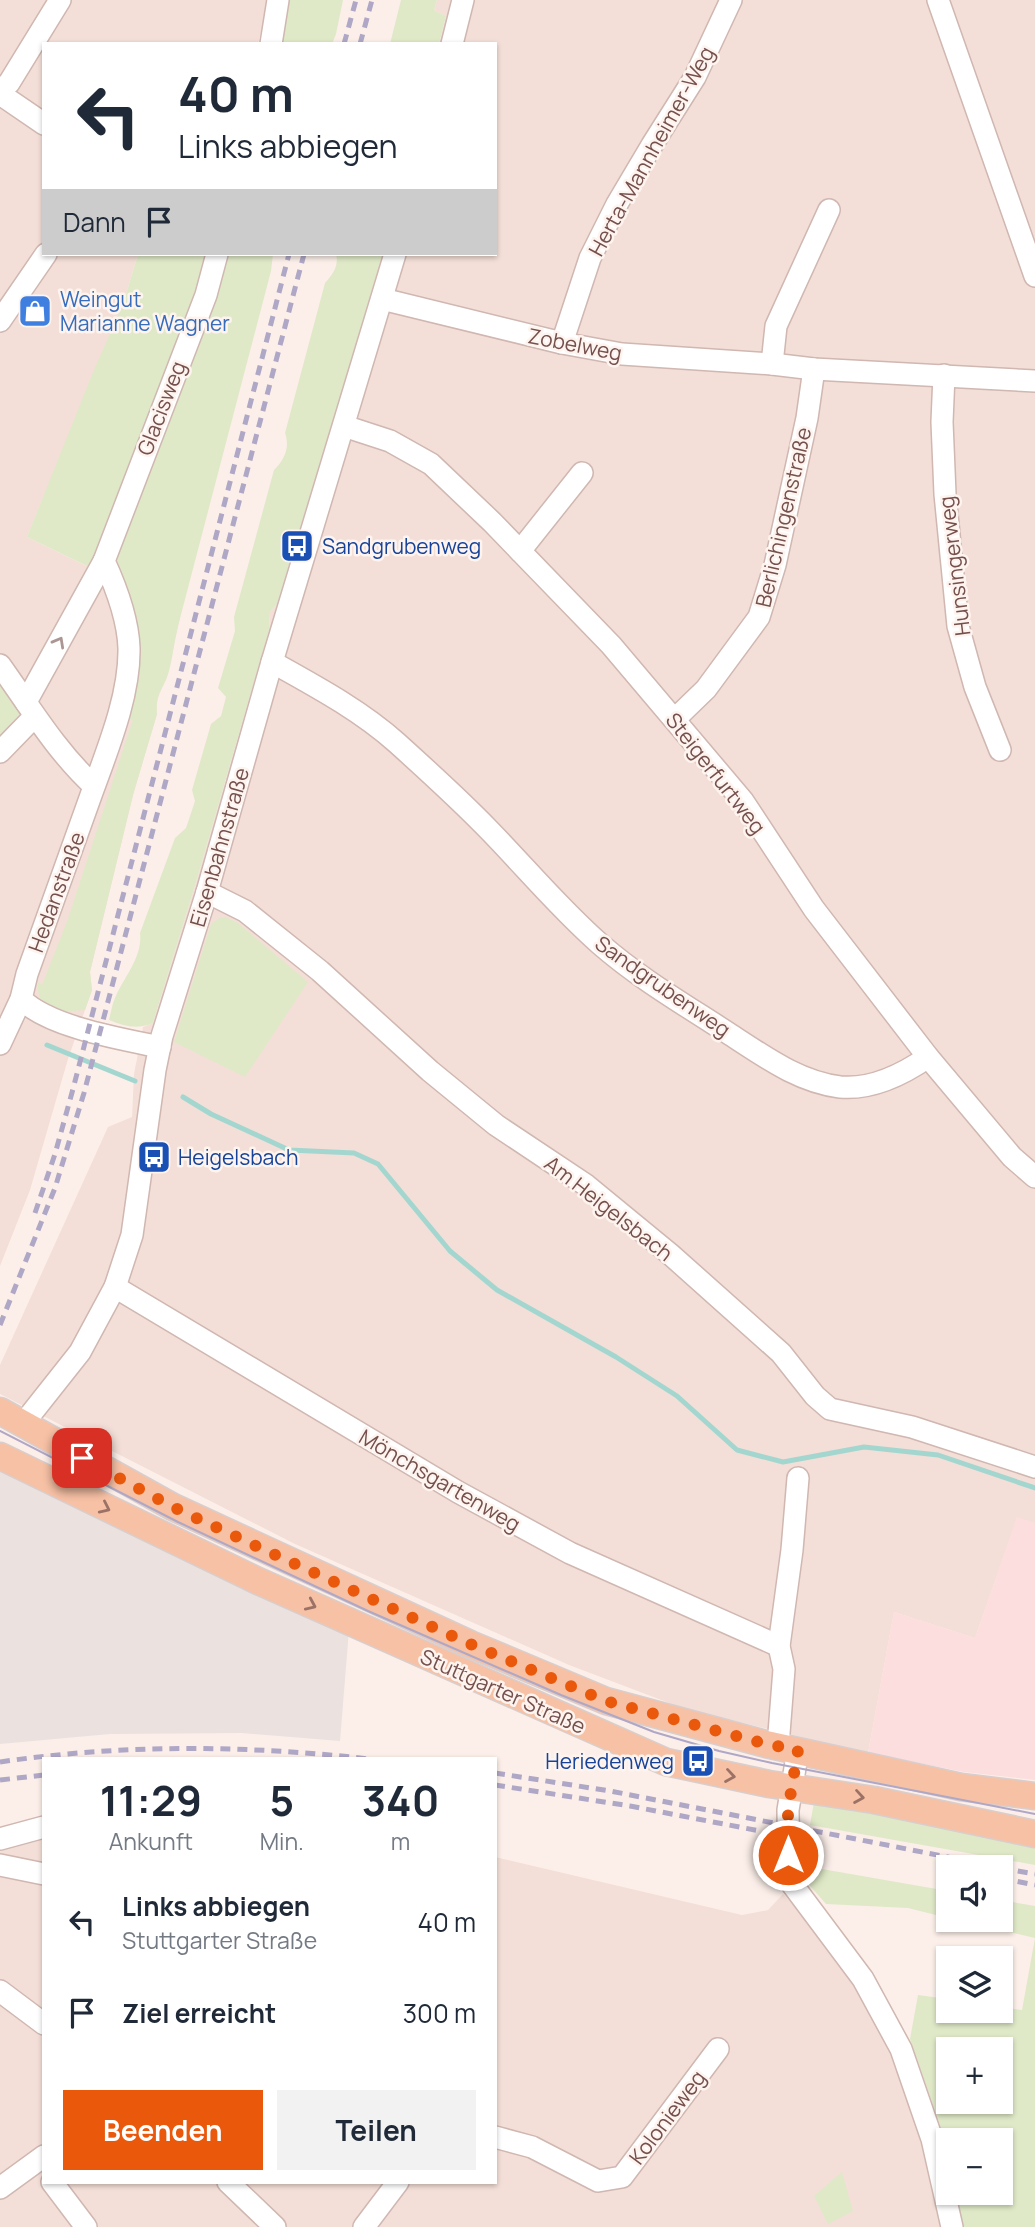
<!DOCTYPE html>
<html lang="de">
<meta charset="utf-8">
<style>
:root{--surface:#fff;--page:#f2f2f3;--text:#1f2937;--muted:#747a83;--accent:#ea580c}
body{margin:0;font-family:Manrope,sans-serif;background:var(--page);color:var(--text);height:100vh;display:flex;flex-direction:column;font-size:26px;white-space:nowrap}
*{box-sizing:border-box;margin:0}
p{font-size:23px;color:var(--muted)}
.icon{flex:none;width:38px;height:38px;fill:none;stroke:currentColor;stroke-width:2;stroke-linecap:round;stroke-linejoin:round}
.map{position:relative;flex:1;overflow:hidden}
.side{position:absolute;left:42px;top:1757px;width:455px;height:427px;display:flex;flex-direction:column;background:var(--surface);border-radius:0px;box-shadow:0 2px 5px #0004}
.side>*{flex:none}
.guide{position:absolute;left:42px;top:42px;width:455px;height:214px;border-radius:0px;box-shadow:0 2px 5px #0004;background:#fff;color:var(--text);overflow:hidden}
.fabs{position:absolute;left:936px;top:1855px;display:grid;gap:14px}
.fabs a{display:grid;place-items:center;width:77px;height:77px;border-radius:0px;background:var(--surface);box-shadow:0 2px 5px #0004;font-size:35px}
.pin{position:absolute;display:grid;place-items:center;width:60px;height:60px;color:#fff;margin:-30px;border-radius:14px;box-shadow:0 4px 10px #0006}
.me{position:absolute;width:77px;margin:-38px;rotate:0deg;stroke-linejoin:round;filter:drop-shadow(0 0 5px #0008)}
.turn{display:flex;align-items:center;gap:24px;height:147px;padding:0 21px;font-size:32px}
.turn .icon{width:91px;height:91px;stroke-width:2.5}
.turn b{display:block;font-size:49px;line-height:60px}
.then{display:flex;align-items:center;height:66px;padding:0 21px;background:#0003;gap:14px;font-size:26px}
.eta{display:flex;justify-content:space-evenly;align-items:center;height:119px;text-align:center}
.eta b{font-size:42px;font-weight:700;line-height:49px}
.button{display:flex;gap:14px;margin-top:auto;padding:14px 21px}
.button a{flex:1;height:80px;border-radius:0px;background:var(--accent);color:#fff;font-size:28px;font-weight:700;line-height:80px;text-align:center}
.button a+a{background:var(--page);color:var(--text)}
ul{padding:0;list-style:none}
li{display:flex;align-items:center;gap:21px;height:91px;padding:0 21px}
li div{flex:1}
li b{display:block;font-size:26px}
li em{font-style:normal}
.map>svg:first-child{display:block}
</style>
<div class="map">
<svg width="1035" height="2227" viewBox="0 0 1035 2227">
<rect width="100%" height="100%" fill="#fcefe9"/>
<g fill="#f3dfd7">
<polygon points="0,0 269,0 258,44 44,44 44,254 138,254 124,301 27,537 105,575 180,618 166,680 160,688 156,702 157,714 133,795 90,972 92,990 68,1059 30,1190 0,1266"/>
<polygon points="437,0 1035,0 1035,1523 1017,1518 975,1638 894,1612 868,1753 685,1709 569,1665 295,1544 0,1394 0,1365 108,1127 132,1117 134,1074 143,1027 153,1023 197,879 269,630 270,612 277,604 310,501 384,254 495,254 495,44 439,44 446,16 434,10"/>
<polygon points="44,1830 44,2182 495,2182 495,1857 742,1915 768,1910 783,1894 816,1927 860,1994 894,2059 920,2140 940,2227 0,2227 0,1842"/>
</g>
<polygon fill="#fbdedd" points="1017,1517 1035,1523 1035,1780 964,1772 868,1753 894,1612 975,1638"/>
<polygon fill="#ebe1df" points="0,1460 349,1630 340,1741 242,1733 110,1734 0,1744"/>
<g fill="#dfe9c7" fill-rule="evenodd">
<polygon points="289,0 343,0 336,34 332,44 277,44"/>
<polygon points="401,0 437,0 434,10 446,16 439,44 390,44"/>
<path d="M138 254H273L271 271 178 626C174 642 173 656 169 671 164 689 155 694 157 714L133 795 90 972 92 990 85 1010C61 1012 36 1014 38 982L42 985 68 919 133 719 115 726 126 678 120 582 27 537 91 377 124 301Z"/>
<path d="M336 254H384L277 604 270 612 269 630 197 879 153 1023C137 1030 124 1026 109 1020 111 1013 112 1004 115 998 124 977 143 957 140 933L175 838 186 828 195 801 192 790 211 724 221 716 226 697 218 688 235 631 234 617 274 470C285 459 290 447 285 433L325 283C333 274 339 266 336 254Z"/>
<polygon points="0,678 26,716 0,740"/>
<polygon points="226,917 238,923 308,982 245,1077 174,1042 211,924 219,918"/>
<polygon points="814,1802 1035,1842 1035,1865 810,1825"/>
<polygon points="799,1865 948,1891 948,1918 908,1908 826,1904 798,1872"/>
<path d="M1001 1900 1035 1906V2227H963L956 2193H1001V2140H948V2158L943 2134 910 2039 918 1995 948 1999V2011H1001V2007L1022 2010 1035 1938 958 1920H1001ZM948 2049H1001V2102H948Z"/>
<polygon points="842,2172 853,2211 828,2224 814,2196"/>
</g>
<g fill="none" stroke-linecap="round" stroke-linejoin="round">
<g stroke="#a4d6d0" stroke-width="5">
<polyline points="47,1045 135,1081"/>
<polyline points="183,1097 211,1114 289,1150 354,1153 378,1164 450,1251 497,1290 616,1357 677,1396 737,1450 783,1462 864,1447 938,1455 1035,1488"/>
</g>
<defs>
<g id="minor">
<polyline points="938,0 1035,276"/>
<polyline points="271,44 278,0"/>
<polyline points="452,44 463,0"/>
<polyline points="0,90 9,83 60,0"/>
<polyline points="0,94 44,124"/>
<polyline points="382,299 562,343 622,354 772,364 814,369 1035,381"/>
<polyline points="0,321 46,254"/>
<polyline points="562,343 590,258 617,204 652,145 695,77 731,0"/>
<polyline points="772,364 776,326 829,210"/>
<polyline points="944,375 942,422 945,494 958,626 975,687 1000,750"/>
<polyline points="344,426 390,441 431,464 492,522 611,645 743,801 814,909 928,1057 1012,1157 1035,1177"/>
<polyline points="520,551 582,473"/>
<path d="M272 662C315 686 360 710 397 743 428 771 460 800 489 830 526 868 560 909 600 944 640 979 687 1006 731 1035 765 1057 799 1082 840 1087 872 1090 902 1075 928 1057"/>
<path d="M0 665C30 707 56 751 94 786"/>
<polyline points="26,702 104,561"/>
<polyline points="675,719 706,689 759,617 775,565 807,418 814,369"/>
<polyline points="0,752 34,717"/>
<polyline points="207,892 245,911 320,971 430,1071 496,1125 586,1185 670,1254 781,1353 815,1396 830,1409 912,1427 1035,1467"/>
<path d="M21 999C49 1027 121 1039 160 1047"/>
<path d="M0 1044 21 999 27 974C48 915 69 856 90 798 106 753 130 697 129 648 128 620 116 587 104 561L206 295 217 254"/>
<polyline points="115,1287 458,1492 570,1553 779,1646"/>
<polyline points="23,1424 80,1352 115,1287 132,1235 155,1070 162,1036 207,892 272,662 395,254"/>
<polyline points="778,1746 784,1669 779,1646 792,1550 798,1478"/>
<polyline points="798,1750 788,1810 789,1880 863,1979 901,2049 932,2139 952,2227"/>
<polyline points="0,1839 44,1827"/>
<polyline points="0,1865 44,1874"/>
<polyline points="0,1991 44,2024"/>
<polyline points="495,2137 532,2147 598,2181 622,2177 718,2049"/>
<polyline points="52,2182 86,2227"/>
<polyline points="228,2182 275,2227"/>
<polyline points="0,2188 44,2156"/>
<polyline points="364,2227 398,2182"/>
</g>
<g id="major">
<polyline points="0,1411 173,1507 470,1644 606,1701 766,1744 961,1787 1035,1796"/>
<polyline points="0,1456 258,1581 666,1762 769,1784 874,1800 1035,1834"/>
</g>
</defs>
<use href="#minor" stroke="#d0b7b1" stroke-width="24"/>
<use href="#major" stroke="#d8cecd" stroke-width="29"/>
<use href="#minor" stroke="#fff" stroke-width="21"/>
<use href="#major" stroke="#f7c1a5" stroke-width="26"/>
<polyline stroke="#afa7c6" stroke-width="2" points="0,1431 178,1522 368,1611 561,1695 654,1732 719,1751 772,1763 1035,1814"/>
<g stroke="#afa7c6" stroke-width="5" stroke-dasharray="10 7" stroke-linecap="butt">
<polyline points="344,44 356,0"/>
<polyline points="360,44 372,0"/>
<polyline points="35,1213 55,1154 73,1089 289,254"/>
<polyline points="0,1325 55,1188 84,1093 304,254"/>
<path d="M0 1762C122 1744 247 1745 369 1759"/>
<polyline points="495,1773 610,1791 999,1867"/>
<polyline points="0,1780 44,1775"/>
<polyline points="495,1785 630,1806 760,1831"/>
<polyline points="1001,1868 1035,1874"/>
<polyline points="1001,1878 1035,1885"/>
</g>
</g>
<defs><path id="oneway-chevron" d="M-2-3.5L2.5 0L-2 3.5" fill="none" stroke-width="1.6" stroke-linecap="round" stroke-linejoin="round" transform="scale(1.75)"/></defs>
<use stroke="#ac9694" href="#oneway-chevron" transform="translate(59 642) rotate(-61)"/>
<g stroke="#9c7267">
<use href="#oneway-chevron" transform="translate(105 1508) rotate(25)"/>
<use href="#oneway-chevron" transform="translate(311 1605) rotate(24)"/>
<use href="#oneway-chevron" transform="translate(730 1776) rotate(9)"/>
<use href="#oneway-chevron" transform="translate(859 1797) rotate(9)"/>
</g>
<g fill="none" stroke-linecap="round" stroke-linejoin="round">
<polyline stroke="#ea580c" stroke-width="12" stroke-dasharray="0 21.6" points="82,1458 173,1507 269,1552 470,1644 606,1701 766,1744 798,1750 788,1810 788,1855"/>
</g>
<defs>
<symbol id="shop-square" viewBox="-11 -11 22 22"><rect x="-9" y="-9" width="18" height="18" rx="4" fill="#3f7fe0" stroke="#fef4ef"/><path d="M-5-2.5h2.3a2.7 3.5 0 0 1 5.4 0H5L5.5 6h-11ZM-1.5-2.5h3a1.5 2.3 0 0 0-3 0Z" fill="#fff"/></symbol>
<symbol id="bus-square" viewBox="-11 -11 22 22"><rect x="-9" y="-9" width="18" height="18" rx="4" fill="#1a4fb4" stroke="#fef4ef"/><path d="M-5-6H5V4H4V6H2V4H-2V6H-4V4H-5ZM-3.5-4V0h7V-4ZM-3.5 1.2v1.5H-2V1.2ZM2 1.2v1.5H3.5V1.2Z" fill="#fff"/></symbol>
</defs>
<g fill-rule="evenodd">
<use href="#shop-square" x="16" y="292" width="38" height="38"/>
<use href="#bus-square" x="278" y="527" width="38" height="38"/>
<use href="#bus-square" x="135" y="1138" width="38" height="38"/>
<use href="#bus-square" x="679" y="1742" width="38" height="38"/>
</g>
<g text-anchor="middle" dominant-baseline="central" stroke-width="5" stroke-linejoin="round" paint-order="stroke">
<g font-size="21" fill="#75504d" stroke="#fef4ef">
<text transform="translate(651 151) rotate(-61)">Herta-Mannheimer-Weg</text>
<text transform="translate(575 344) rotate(11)">Zobelweg</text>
<text transform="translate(161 408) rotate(-69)">Glacisweg</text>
<text transform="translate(783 517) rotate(-77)">Berlichingenstraße</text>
<text transform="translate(954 566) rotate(-97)">Hunsingerweg</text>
<text transform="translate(716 773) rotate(52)">Steigerfurtweg</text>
<text transform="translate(219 847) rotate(-74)">Eisenbahnstraße</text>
<text transform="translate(56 892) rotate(-70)">Hedanstraße</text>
<text transform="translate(663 986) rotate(35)">Sandgrubenweg</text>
<text transform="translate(609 1208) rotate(38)">Am Heigelsbach</text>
<text transform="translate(440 1480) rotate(30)">Mönchsgartenweg</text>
<text transform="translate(503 1691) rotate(24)">Stuttgarter Straße</text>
<text transform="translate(667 2117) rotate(-53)">Kolonieweg</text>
</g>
<g font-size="21" fill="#366cbe" stroke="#fef4ef" text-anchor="start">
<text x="60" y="299">Weingut<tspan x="60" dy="24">Marianne Wagner</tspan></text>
</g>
<g font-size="21" fill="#164399" stroke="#fef4ef" text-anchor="start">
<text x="322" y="546">Sandgrubenweg</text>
<text x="178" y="1157">Heigelsbach</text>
<text x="674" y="1761" text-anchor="end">Heriedenweg</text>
</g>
</g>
</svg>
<div class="fabs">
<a><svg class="icon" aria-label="sound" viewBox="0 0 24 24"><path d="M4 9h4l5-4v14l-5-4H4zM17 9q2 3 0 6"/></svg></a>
<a><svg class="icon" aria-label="layers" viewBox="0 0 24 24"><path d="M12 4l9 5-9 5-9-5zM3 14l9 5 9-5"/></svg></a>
<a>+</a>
<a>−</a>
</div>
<div class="pin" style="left:82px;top:1458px;background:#d93025"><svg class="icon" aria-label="arrive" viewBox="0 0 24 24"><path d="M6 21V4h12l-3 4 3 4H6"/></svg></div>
<svg class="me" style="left:788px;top:1855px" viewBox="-20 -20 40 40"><circle r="17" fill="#ea580c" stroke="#fff" stroke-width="3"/><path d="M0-11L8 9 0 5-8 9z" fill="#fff"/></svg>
<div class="guide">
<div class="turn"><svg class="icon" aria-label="left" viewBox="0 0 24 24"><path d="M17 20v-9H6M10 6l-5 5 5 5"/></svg><div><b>40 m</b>Links abbiegen</div></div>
<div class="then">Dann<svg class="icon" aria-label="arrive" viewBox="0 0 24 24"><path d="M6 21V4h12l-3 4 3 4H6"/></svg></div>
</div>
<section class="side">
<div class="eta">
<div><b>11:29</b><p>Ankunft</p></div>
<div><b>5</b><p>Min.</p></div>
<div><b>340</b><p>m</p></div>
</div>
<ul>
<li><svg class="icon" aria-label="left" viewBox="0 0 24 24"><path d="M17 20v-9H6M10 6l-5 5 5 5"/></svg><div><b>Links abbiegen</b><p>Stuttgarter Straße</p></div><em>40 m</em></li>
<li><svg class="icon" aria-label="arrive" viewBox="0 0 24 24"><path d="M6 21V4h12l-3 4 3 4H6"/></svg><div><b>Ziel erreicht</b></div><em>300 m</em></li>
</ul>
<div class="button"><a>Beenden</a><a>Teilen</a></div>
</section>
</div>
